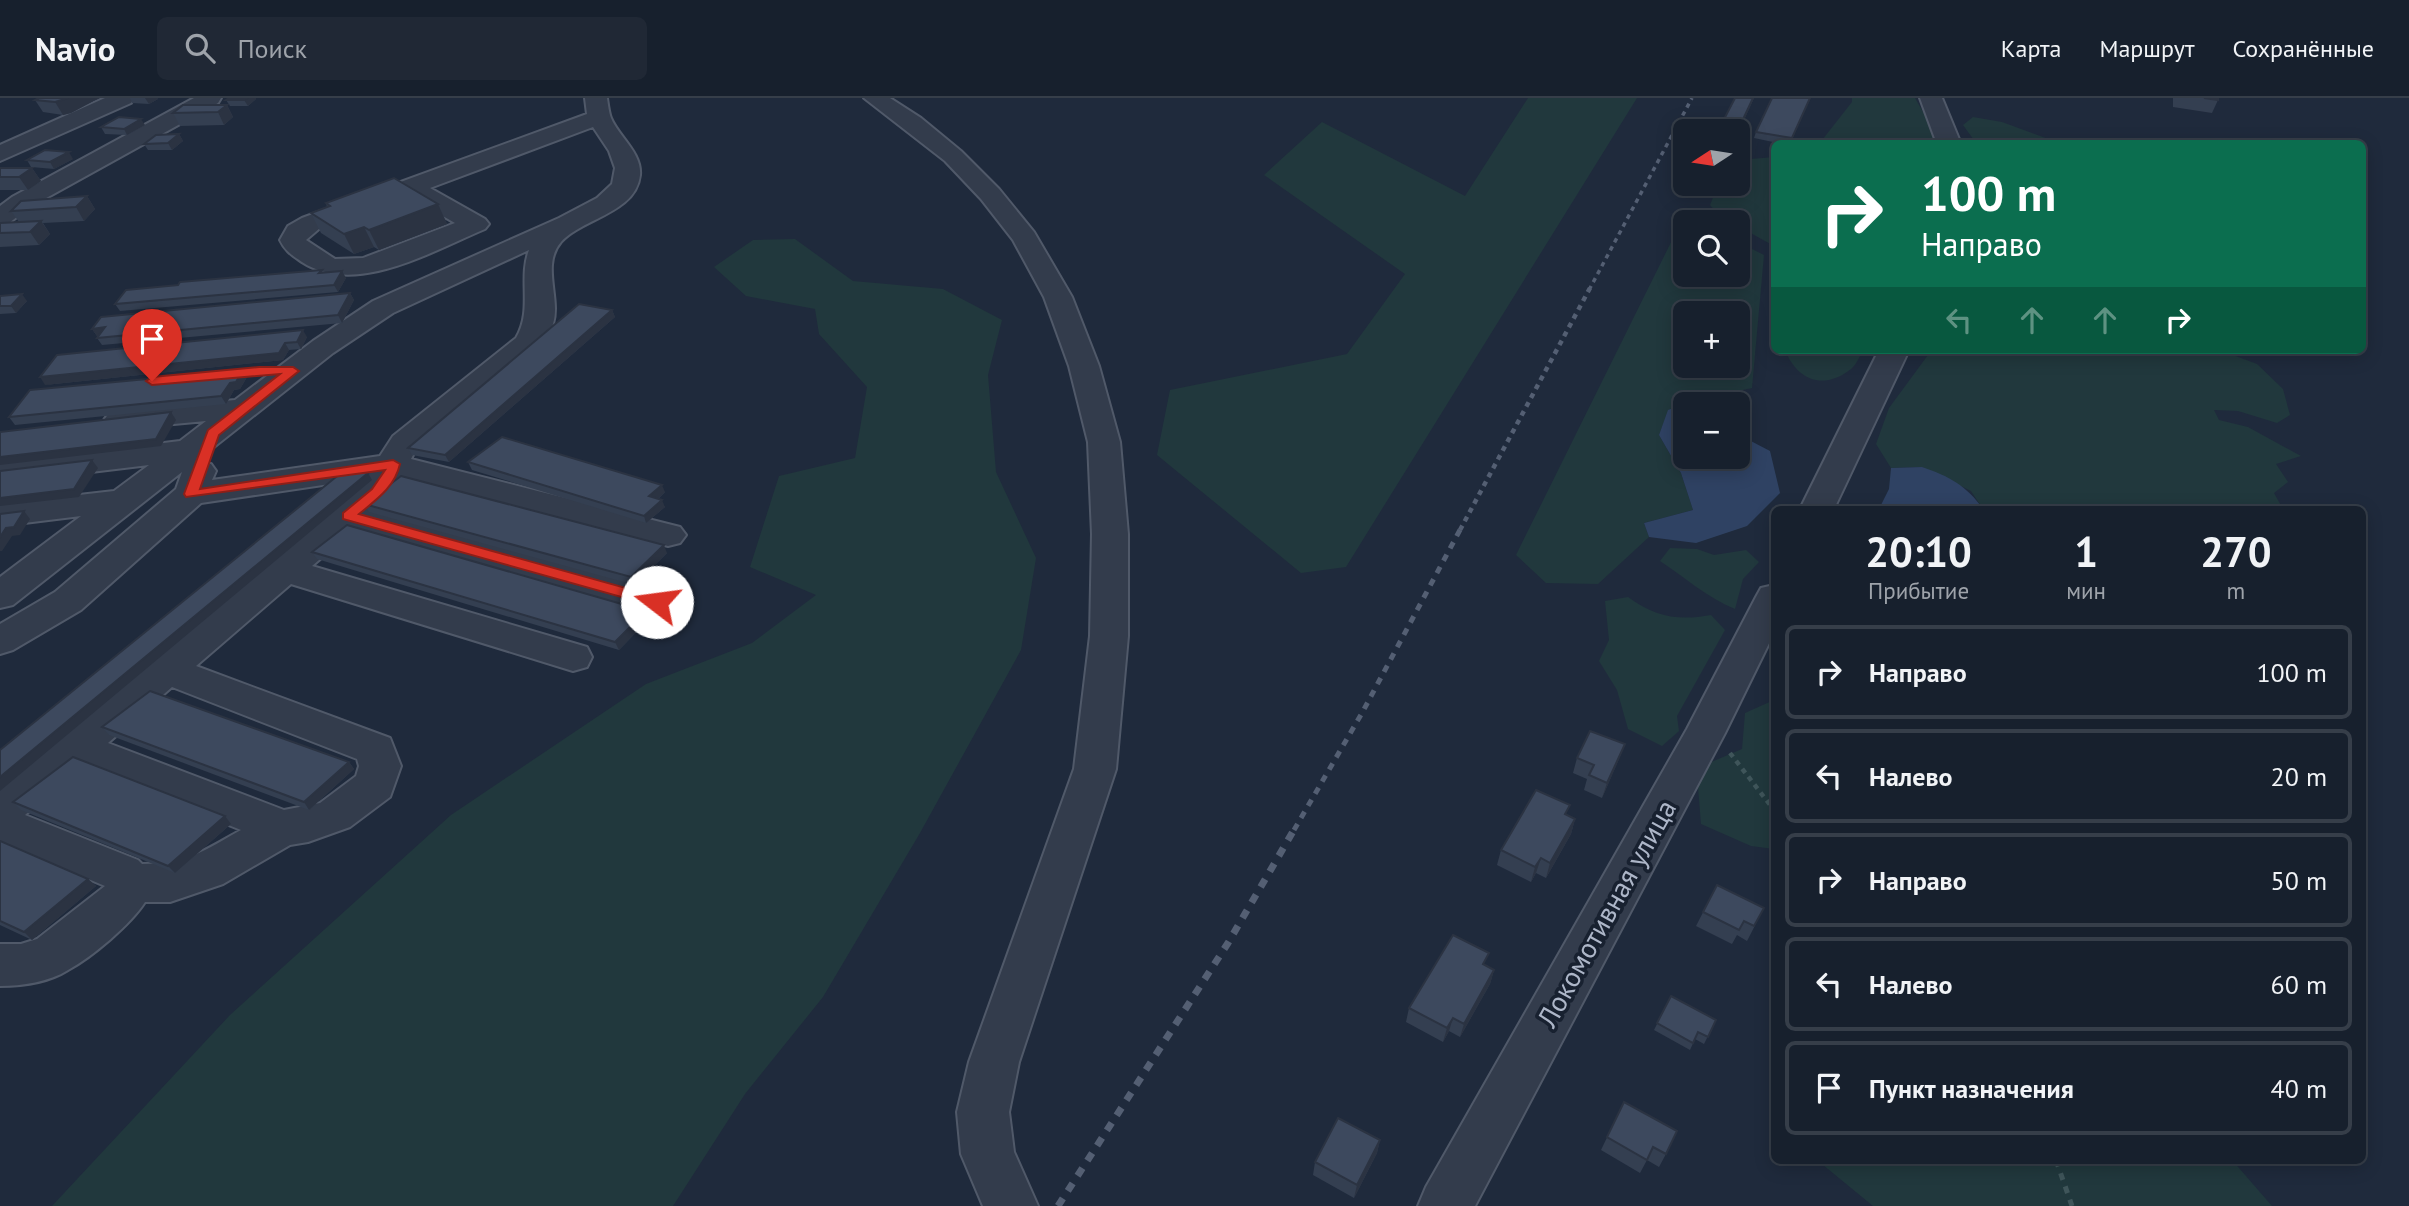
<!DOCTYPE html>
<html lang="ru">
<meta charset="utf-8">
<style>
:root{--surface:#17202d;--page:#202835;--text:#f1f3f6;--muted:#9ea3aa;--line:#363e49}
body{margin:0;font-family:"PT Sans",sans-serif;background:var(--page);color:var(--text);height:100vh;display:flex;flex-direction:column;font-size:26px;white-space:nowrap}
*{box-sizing:border-box;margin:0}
p{font-size:23px;color:var(--muted)}
.icon{flex:none;width:38px;height:38px;fill:none;stroke:currentColor;stroke-width:2;stroke-linecap:round;stroke-linejoin:round}
.map{position:relative;flex:1;overflow:hidden}
.sheet{position:absolute;left:1771px;top:408px;width:595px;height:658px;display:flex;flex-direction:column;background:var(--surface);border-radius:10px;box-shadow:0 4px 18px #0003,0 0 0 2px var(--line)}
.sheet>*{flex:none}
.hud{position:absolute;left:1771px;top:42px;width:595px;height:214px;border-radius:10px;box-shadow:0 4px 18px #0003,0 0 0 2px var(--line);background:#0b6e4f;color:#fff;overflow:hidden}
.needle{width:46px;rotate:258deg}
.controls{position:absolute;left:1673px;top:21px;display:grid;gap:14px}
.controls a{display:grid;place-items:center;width:77px;height:77px;border-radius:10px;background:var(--surface);box-shadow:0 4px 18px #0003,0 0 0 2px var(--line);font-size:35px}
.pin{position:absolute;display:grid;place-items:center;width:60px;height:60px;color:#fff;margin:-72px -30px;border-radius:50% 50% 50% 0;rotate:-45deg;box-shadow:0 0 7px #0007}
.pin .icon{rotate:45deg}
.me{position:absolute;width:77px;margin:-38px;rotate:285deg;stroke-linejoin:round;filter:drop-shadow(0 0 5px #0008)}
.turn{display:flex;align-items:center;gap:24px;height:147px;padding:0 35px;font-size:32px}
.turn .icon{width:91px;height:91px;stroke-width:2.5}
.turn b{display:block;font-size:49px;line-height:60px}
.lanes{display:flex;align-items:center;height:66px;padding:0 35px;background:#0003;justify-content:center;gap:35px;direction:ltr}
.lanes .off{opacity:.35}
.eta{display:flex;justify-content:space-evenly;align-items:center;height:119px;text-align:center}
.eta b{font-size:42px;font-weight:700;line-height:49px}
ul{padding:0;list-style:none}
li{display:flex;align-items:center;gap:21px;height:94px;margin:0 14px 10px;padding:0 21px;border:4px solid var(--line);border-radius:10px}
li div{flex:1}
li b{display:block;font-size:26px}
li em{font-style:normal}
header{display:flex;align-items:center;gap:42px;box-sizing:border-box;height:98px;padding:0 35px;background:var(--surface);border-bottom:2px solid var(--line)}
header strong{font-size:33px}
nav{display:flex;gap:38px;margin-inline-start:auto;font-size:24px}
.search{width:490px;height:63px;background:var(--page);display:flex;align-items:center;gap:18px;box-sizing:border-box;padding:0 24px;border-radius:10px;color:var(--muted);font-size:26px}
.map>svg:first-child{display:block}
</style>
<header>
<strong>Navio</strong>
<div class="search"><svg class="icon" aria-label="search" viewBox="0 0 24 24"><circle cx="10" cy="10" r="6"/><path d="M15 15l6 6"/></svg>Поиск</div>
<nav><a>Карта</a><a>Маршрут</a><a>Сохранённые</a></nav>
</header>
<div class="map">
<svg width="2409" height="1108" viewBox="0 0 2409 1108">
<rect width="100%" height="100%" fill="#1f2a3c"/>
<g fill="#21383d" fill-rule="evenodd">
<polygon points="1528,0 1637,0 1346,469 1301,475 1157,357 1170,292 1347,256 1405,176 1264,77 1322,24 1465,98"/>
<polygon points="1852,0 1915,0 1934,33 1935,45 1819,46 1852,4"/>
<polygon points="1973,19 2002,24 2059,45 1976,45 1963,27"/>
<path d="M1774 59V148L1738 128V124C1725 124 1718 117 1710 107L1714 97 1725 86H1738V73L1751 61Z"/>
<path d="M1685 116 1700 124H1685V177H1738V144L1764 157 1752 290 1690 304 1669 312 1659 337 1681 375 1693 412 1644 425 1649 439 1598 486 1546 485 1516 457ZM1685 215H1738V268H1685Z"/>
<polygon points="795,141 853,183 943,191 1002,222 988,277 996,374 1036,460 1021,552 920,735 823,899 745,996 673,1108 52,1108 230,917 451,717 646,586 752,545 816,497 750,469 779,378 855,360 867,289 819,236 815,211 746,198 714,169 753,142"/>
<path d="M1785 252H1863C1860 258 1856 267 1851 271 1823 293 1797 282 1785 252Z"/>
<polygon points="1937,252 2225,254 2257,266 2283,291 2290,317 2277,325 2238,313 2214,312 2219,322 2248,329 2301,358 2276,366 2288,384 2274,395 2283,411 1983,411 1971,393 1922,369 1891,370 1876,346 1889,310 1928,257"/>
<path d="M1670 450 1697 451 1714 457 1746 452 1759 464 1743 481 1735 511C1706 499 1686 480 1660 463Z"/>
<path d="M1628 499C1655 519 1678 523 1711 517L1725 532 1677 618 1679 633 1662 648 1628 631 1617 592 1599 563 1609 542 1605 503Z"/>
<polygon points="1774,602 1774,751 1751,748 1701,726 1698,689 1709,665 1742,651 1745,615"/>
<polygon points="1817,1062 2232,1062 2272,1108 1873,1108"/>
</g>
<g fill="#2f4263">
<polygon points="1690,304 1721,304 1723,306 1685,306 1685,359 1738,359 1738,328 1747,341 1770,353 1780,395 1747,428 1696,445 1649,439 1644,425 1693,412 1681,375 1659,337 1668,312"/>
<path d="M1922 369C1949 378 1967 388 1983 411H1879L1889 391 1891 370Z"/>
</g>
<g fill="none" stroke-linecap="round" stroke-linejoin="round">
<defs>
<g id="minor">
<polygon points="105,0 134,0 131,5 0,63 0,47"/>
<polygon points="194,0 221,0 218,5 30,109 9,125 0,128 0,108 12,99"/>
<path d="M585 0H607C608 7 609 15 611 20 619 39 642 55 640 77 636 115 583 120 561 144 541 167 561 200 553 226 542 258 446 327 416 351L411 361 680 429 686 437 680 445 668 448 403 379 389 401 374 414 670 495 676 504 670 513 657 517 355 431 312 468 587 549 592 559 587 569 573 573 291 486 196 568 390 640 401 668 390 699 350 729 308 744 290 747 223 786 170 804H145C131 826 92 859 68 872 49 884 22 888 0 888V846H21L37 841 105 788 0 744V688L365 387 370 380 201 405 81 512 13 552 0 556V526L55 494 176 391 182 374 13 507 0 510V479L81 418 0 428V406L114 393 149 367 0 385V365L180 343 206 323 120 331 109 329 104 322 109 315 120 313 235 302 313 243 373 203 559 120 597 100 612 86 615 70 609 53 593 29 430 90 485 121 489 126 485 131C432 153 356 199 302 164 292 157 285 153 280 142L288 128 302 120 587 16ZM408 98 455 125 363 160 335 161 306 142 320 130ZM529 152C518 181 533 212 516 240L393 338 380 358 212 382 216 373 211 366 195 364 333 255 393 215ZM172 589 357 661 359 668 356 678 320 705 284 712 108 645ZM81 668 241 732C203 753 188 766 142 766L138 762 25 717Z"/>
<polygon points="864,0 890,0 921,20 961,53 999,91 1034,134 1072,199 1099,268 1120,344 1128,436 1128,538 1116,671 1019,964 1009,1014 1014,1054 1038,1108 983,1108 961,1056 957,1014 969,964 1074,671 1090,538 1092,436 1088,344 1069,268 1044,199 1013,142 981,101 945,63"/>
<polygon points="1920,0 1942,0 1961,46 1937,46"/>
<polygon points="1879,252 1909,252 1834,411 1800,411"/>
<polygon points="1774,487 1774,535 1725,635 1475,1108 1418,1108 1426,1089 1687,631 1756,499 1761,490"/>
</g>
</defs>
<use href="#minor" stroke="#505969" stroke-width="4"/>
<polyline stroke="#3f555a" stroke-width="4.5" stroke-dasharray="5 5" stroke-linecap="butt" points="1730,655 1774,712"/>
<polyline stroke="#3f555a" stroke-width="5" stroke-dasharray="7 7" stroke-linecap="butt" points="2056,1062 2072,1108"/>
<use href="#minor" fill="#333c4c" fill-rule="evenodd"/>
<polyline stroke="#545f73" stroke-width="3.5" stroke-dasharray="4.5 4.5" stroke-linecap="butt" points="1589,192 1692,0"/>
<polyline stroke="#545f73" stroke-width="4.5" stroke-dasharray="5 5" stroke-linecap="butt" points="1460,432 1590,190"/>
<polyline stroke="#545f73" stroke-width="5" stroke-dasharray="7 7" stroke-linecap="butt" points="1294,732 1362,615 1461,430"/>
<polyline stroke="#545f73" stroke-width="7" stroke-dasharray="9 9" stroke-linecap="butt" points="1058,1108 1228,845 1295,730"/>
</g>
<g fill="#343f51">
<polygon points="99,0 71,15 63,17 43,14 35,2"/>
<polygon points="130,0 157,0 158,1 149,6 132,5"/>
<polygon points="1735,0 1754,0 1738,35 1738,33 1720,33 1721,27"/>
<polygon points="1772,0 1810,0 1790,46 1783,46 1754,40 1756,34"/>
<polygon points="2173,0 2218,0 2218,2 2212,15 2173,9"/>
<polygon points="256,1 248,8 230,8 226,2"/>
<polygon points="227,7 233,19 224,27 180,28 173,15"/>
<polygon points="145,27 127,37 105,36 101,29"/>
<polygon points="179,36 183,43 172,52 148,52 144,46"/>
<polygon points="73,61 54,71 31,69 27,62"/>
<polygon points="0,70 32,70 41,83 28,92 0,92"/>
<polygon points="87,98 95,111 84,123 43,125 50,136 39,147 0,149 0,125 19,124 11,113"/>
<polygon points="326,105 438,106 447,126 379,152 374,149 354,156 321,135 311,115 327,109"/>
<polygon points="322,172 323,175 346,180 338,194 120,213 115,206"/>
<polygon points="350,195 354,202 342,225 102,247 97,240 99,238 97,238 92,231"/>
<polygon points="0,198 27,203 16,215 0,216"/>
<polygon points="612,212 615,219 449,364 412,357 408,350"/>
<polygon points="307,239 301,251 289,252 283,262 45,287"/>
<polygon points="243,272 247,279 240,291 234,292 226,306 15,327 9,319"/>
<polygon points="468,364 665,394 658,401 665,409 646,425 472,372"/>
<polygon points="364,406 667,455 635,487 369,414"/>
<polygon points="312,454 646,513 649,521 619,552 317,461"/>
<polygon points="102,629 349,664 354,671 309,712 109,637"/>
<polygon points="1625,646 1619,661 1602,700 1584,692 1587,681 1573,675 1577,660"/>
<polygon points="13,704 231,726 175,775 21,712"/>
<polygon points="1567,717 1575,721 1571,736 1546,780 1536,775 1531,784 1497,767 1501,752"/>
<polygon points="0,743 88,781 96,788 32,842 0,827"/>
<polygon points="1717,787 1764,810 1747,843 1737,837 1732,846 1696,828"/>
<polygon points="1486,867 1494,872 1490,886 1460,939 1449,933 1443,944 1406,924 1409,910"/>
<polygon points="1671,898 1716,922 1704,946 1695,941 1690,952 1654,932"/>
<polygon points="1624,1004 1666,1056 1659,1069 1647,1062 1640,1075 1601,1052"/>
<polygon points="1380,1042 1377,1055 1354,1100 1313,1077 1315,1064"/>
</g>
<g fill="#2b3342">
<polygon points="68,0 99,0 71,15 63,17 55,4"/>
<polygon points="145,0 157,0 158,1 149,6"/>
<polygon points="247,0 256,0 256,1 248,8 244,2"/>
<polygon points="1753,0 1754,0 1738,35 1739,30"/>
<polygon points="227,7 233,19 224,27 218,14"/>
<polygon points="141,21 145,27 127,37 124,31"/>
<polygon points="179,36 183,43 172,52 168,45"/>
<polygon points="69,54 73,61 54,71 50,64"/>
<polygon points="32,70 41,83 28,92 19,79"/>
<polygon points="87,98 95,111 84,123 76,109"/>
<polygon points="438,106 447,126 379,152 369,132"/>
<polygon points="41,123 50,136 39,147 30,134"/>
<polygon points="364,129 374,149 354,156 344,136"/>
<polygon points="342,173 346,180 338,194 334,187"/>
<polygon points="350,195 354,202 342,225 338,217"/>
<polygon points="22,196 27,203 16,215 11,208"/>
<polygon points="612,212 615,219 449,364 445,357"/>
<polygon points="105,229 110,237 97,238 92,231"/>
<polygon points="303,232 307,239 301,251 297,244"/>
<polygon points="285,245 289,252 283,262 45,287 40,279"/>
<polygon points="243,272 247,279 240,291 234,292 226,306 221,298 230,285"/>
<polygon points="171,314 176,322 161,348 0,367 0,359"/>
<polygon points="92,362 98,370 79,399 0,408 0,400"/>
<polygon points="368,375 372,382 0,693 0,679"/>
<polygon points="662,387 665,394 652,406 649,398"/>
<polygon points="662,402 665,409 646,425 644,418"/>
<polygon points="24,413 30,421 20,437 12,438 2,453 0,453 0,439 6,430"/>
<polygon points="664,447 667,455 635,487 631,479"/>
<polygon points="646,513 649,521 619,552 615,544"/>
<polygon points="1625,646 1619,661 1602,700 1607,685"/>
<polygon points="349,664 354,671 309,712 304,704"/>
<polygon points="225,718 231,726 175,775 168,768"/>
<polygon points="1575,721 1571,736 1546,780 1550,765"/>
<polygon points="1541,760 1536,775 1531,784 1535,769"/>
<polygon points="88,781 96,788 32,842 24,834"/>
<polygon points="1494,872 1490,886 1460,939 1464,926"/>
<polygon points="1453,920 1449,933 1443,944 1447,930"/>
<polygon points="1380,1042 1377,1055 1354,1100 1357,1087"/>
</g>
<g fill="#3d495e" stroke="#2b3342" stroke-width="2">
<polygon points="39,0 68,0 55,4 35,2"/>
<polygon points="229,0 247,0 244,2 226,2"/>
<polygon points="1735,0 1753,0 1739,30 1721,27"/>
<polygon points="1772,0 1810,0 1792,40 1756,34"/>
<polygon points="2204,0 2218,0 2218,2"/>
<polygon points="183,7 227,7 218,14 173,15"/>
<polygon points="119,19 141,21 124,31 101,29"/>
<polygon points="179,36 168,45 144,46 156,37"/>
<polygon points="45,52 69,54 50,64 27,62"/>
<polygon points="0,70 32,70 19,79 0,79"/>
<polygon points="394,80 438,106 369,132 364,129 344,136 311,115 330,108 326,105"/>
<polygon points="87,98 76,109 11,113 21,103"/>
<polygon points="41,123 30,134 0,135 0,125"/>
<polygon points="322,172 319,175 342,173 334,187 115,206 126,192 178,187 180,184"/>
<polygon points="350,195 338,217 97,240 105,229 92,231 101,219"/>
<polygon points="22,196 11,208 0,208 0,198"/>
<polygon points="579,206 612,212 445,357 408,350"/>
<polygon points="303,232 297,244 285,245 279,255 40,279 57,257"/>
<polygon points="243,272 236,284 230,285 221,298 9,319 30,292"/>
<polygon points="171,314 156,341 0,359 0,334"/>
<polygon points="502,339 662,387 649,398 662,402 644,418 468,364"/>
<polygon points="92,362 74,391 0,400 0,373"/>
<polygon points="347,370 368,375 0,679 0,652"/>
<polygon points="401,378 664,447 631,479 364,406"/>
<polygon points="24,413 14,429 6,430 0,439 0,416"/>
<polygon points="347,427 646,513 615,544 312,454"/>
<polygon points="150,593 349,664 304,704 102,629"/>
<polygon points="1590,633 1625,646 1607,685 1589,677 1594,667 1577,660"/>
<polygon points="73,659 225,718 168,768 13,704"/>
<polygon points="1536,692 1570,707 1565,716 1575,721 1550,765 1541,760 1535,769 1501,752"/>
<polygon points="0,743 88,781 24,834 0,823"/>
<polygon points="1717,787 1764,810 1754,828 1744,823 1739,832 1703,814"/>
<polygon points="1453,837 1489,855 1483,866 1494,872 1464,926 1453,920 1447,930 1409,910"/>
<polygon points="1671,898 1716,922 1708,939 1698,934 1693,945 1657,925"/>
<polygon points="1624,1004 1677,1033 1666,1056 1653,1049 1647,1062 1607,1039"/>
<polygon points="1338,1020 1380,1042 1357,1087 1315,1064"/>
</g>
<path fill="#d93025" stroke="#8d1f18" stroke-width="2" d="M259 269H293L299 273 219 337 200 391 393 362 400 366C395 389 376 402 359 416L662 500 665 504 657 509 343 421V415L372 391 385 372 186 399 184 396 208 332 280 276 152 287 146 283 152 279Z"/>
<g text-anchor="middle" dominant-baseline="central" stroke-width="7" stroke-linejoin="round" paint-order="stroke">
<g font-size="28" fill="#adb6c8" stroke="#182130">
<text transform="translate(1606 815) rotate(-61)">Локомотивная улица</text>
</g>
</g>
</svg>
<div class="controls">
<a><svg class="needle" viewBox="-14 -14 28 28"><path d="M0-13l5 13h-10z" fill="#e53935"/><path d="M0 13l5-13h-10z" fill="#9ea3aa"/></svg></a>
<a><svg class="icon" aria-label="search" viewBox="0 0 24 24"><circle cx="10" cy="10" r="6"/><path d="M15 15l6 6"/></svg></a>
<a>+</a>
<a>−</a>
</div>
<div class="pin" style="left:152px;top:283px;background:#d93025"><svg class="icon" aria-label="arrive" viewBox="0 0 24 24"><path d="M6 21V4h12l-3 4 3 4H6"/></svg></div>
<svg class="me" style="left:657px;top:504px" viewBox="-20 -20 40 40"><circle r="19" fill="#fff"/><path d="M0-13L10 11 0 6-10 11z" fill="#d93025"/></svg>
<div class="hud">
<div class="turn"><svg class="icon" aria-label="right" viewBox="0 0 24 24"><path d="M7 20v-9h11M14 6l5 5-5 5"/></svg><div><b>100 m</b>Направо</div></div>
<div class="lanes"><svg class="icon off" aria-label="left" viewBox="0 0 24 24"><path d="M17 20v-9H6M10 6l-5 5 5 5"/></svg><svg class="icon off" aria-label="ahead" viewBox="0 0 24 24"><path d="M12 20V5M6 11l6-6 6 6"/></svg><svg class="icon off" aria-label="ahead" viewBox="0 0 24 24"><path d="M12 20V5M6 11l6-6 6 6"/></svg><svg class="icon" aria-label="right" viewBox="0 0 24 24"><path d="M7 20v-9h11M14 6l5 5-5 5"/></svg></div>
</div>
<section class="sheet">
<div class="eta">
<div><b>20:10</b><p>Прибытие</p></div>
<div><b>1</b><p>мин</p></div>
<div><b>270</b><p>m</p></div>
</div>
<ul>
<li><svg class="icon" aria-label="right" viewBox="0 0 24 24"><path d="M7 20v-9h11M14 6l5 5-5 5"/></svg><div><b>Направо</b></div><em>100 m</em></li>
<li><svg class="icon" aria-label="left" viewBox="0 0 24 24"><path d="M17 20v-9H6M10 6l-5 5 5 5"/></svg><div><b>Налево</b></div><em>20 m</em></li>
<li><svg class="icon" aria-label="right" viewBox="0 0 24 24"><path d="M7 20v-9h11M14 6l5 5-5 5"/></svg><div><b>Направо</b></div><em>50 m</em></li>
<li><svg class="icon" aria-label="left" viewBox="0 0 24 24"><path d="M17 20v-9H6M10 6l-5 5 5 5"/></svg><div><b>Налево</b></div><em>60 m</em></li>
<li><svg class="icon" aria-label="arrive" viewBox="0 0 24 24"><path d="M6 21V4h12l-3 4 3 4H6"/></svg><div><b>Пункт назначения</b></div><em>40 m</em></li>
</ul>
</section>
</div>
